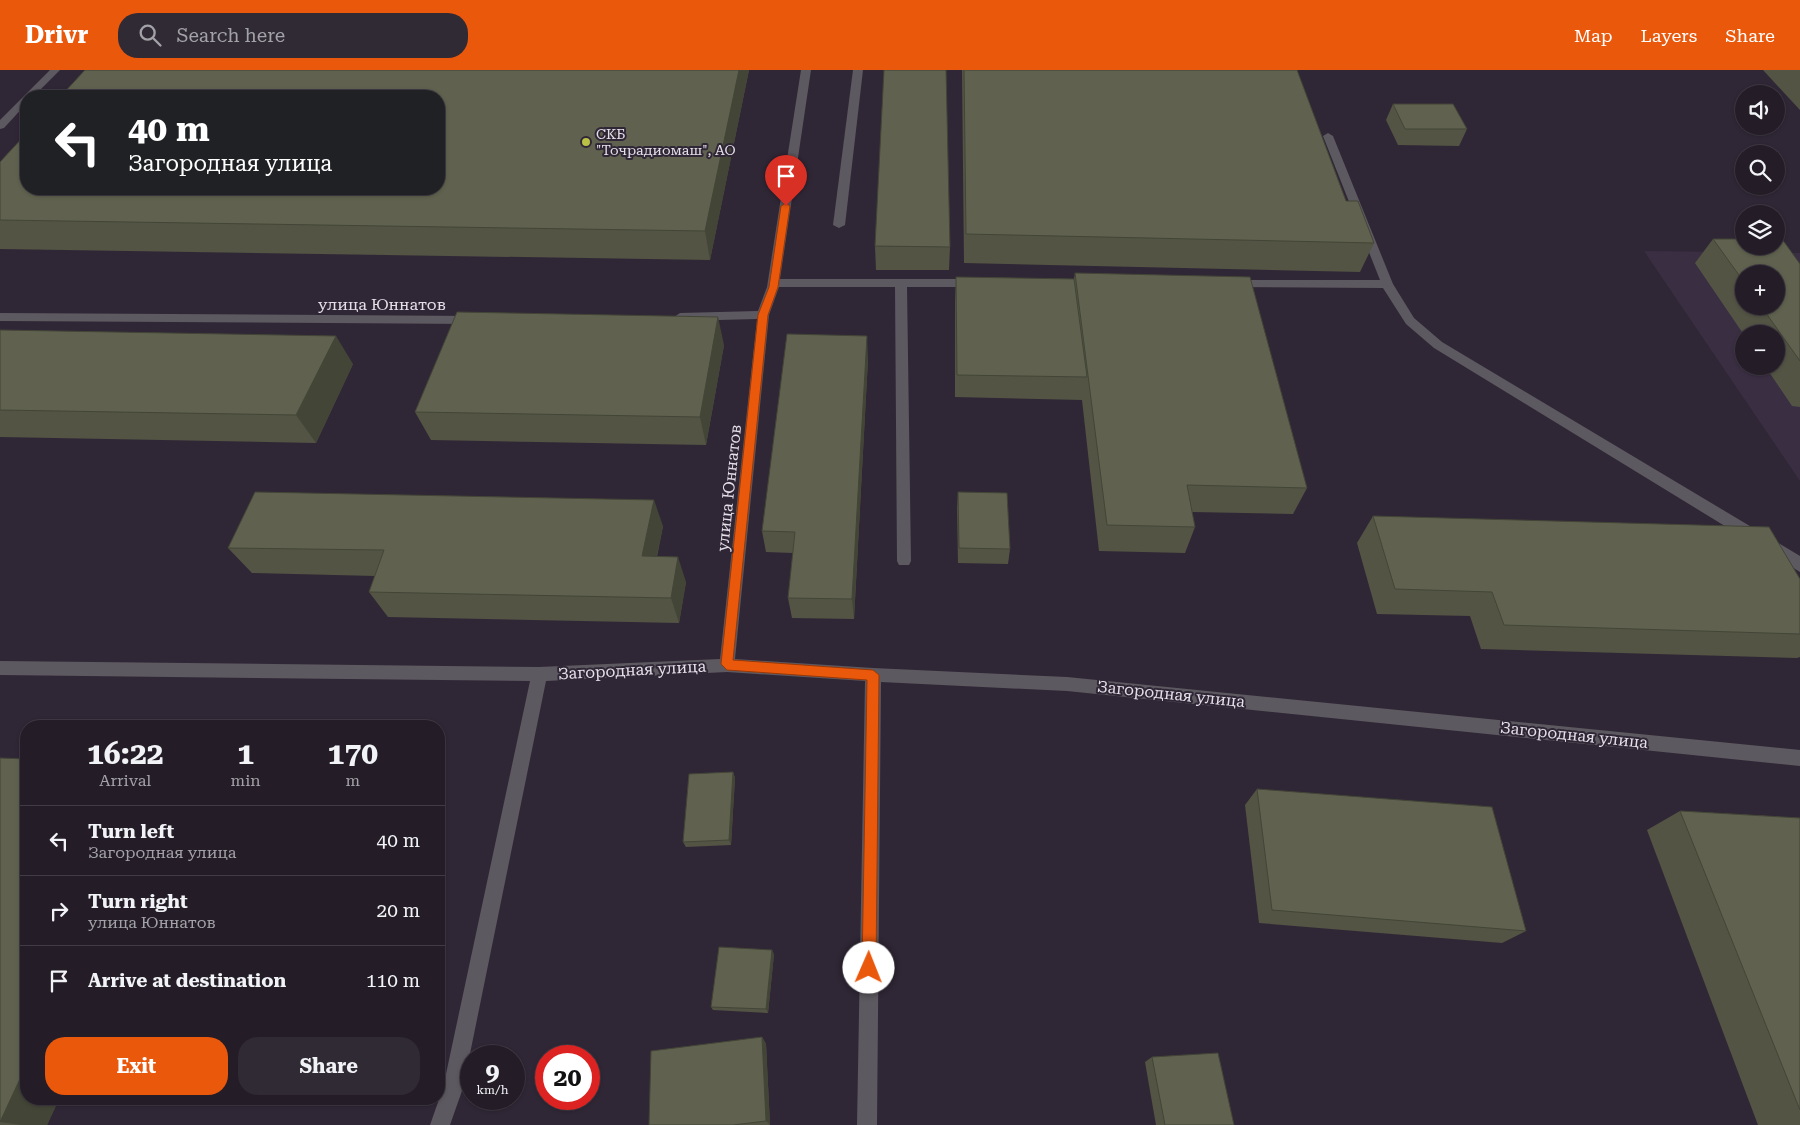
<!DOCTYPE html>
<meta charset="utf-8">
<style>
:root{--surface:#241d28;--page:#302a34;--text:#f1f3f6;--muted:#a3a2a8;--line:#413b45;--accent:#ea580c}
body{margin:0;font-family:"Roboto Serif",serif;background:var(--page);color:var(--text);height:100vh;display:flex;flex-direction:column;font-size:19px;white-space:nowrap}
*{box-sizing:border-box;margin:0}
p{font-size:16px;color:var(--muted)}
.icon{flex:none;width:28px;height:28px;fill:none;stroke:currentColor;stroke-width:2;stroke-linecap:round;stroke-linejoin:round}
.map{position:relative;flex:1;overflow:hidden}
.details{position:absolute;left:20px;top:650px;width:425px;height:385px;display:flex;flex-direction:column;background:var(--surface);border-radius:20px;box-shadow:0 1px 4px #0004,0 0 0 1px var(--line)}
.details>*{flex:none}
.top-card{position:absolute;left:20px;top:20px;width:425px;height:105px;border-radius:20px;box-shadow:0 1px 4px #0004,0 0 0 1px var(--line);background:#202124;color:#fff;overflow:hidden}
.controls{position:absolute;left:1735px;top:15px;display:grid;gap:10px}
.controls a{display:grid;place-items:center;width:50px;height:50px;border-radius:50%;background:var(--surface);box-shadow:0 1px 4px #0004,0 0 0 1px var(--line);font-size:25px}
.speed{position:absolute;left:460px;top:975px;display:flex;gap:10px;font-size:25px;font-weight:700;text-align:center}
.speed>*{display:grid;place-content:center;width:65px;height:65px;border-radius:50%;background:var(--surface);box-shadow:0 1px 4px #0004,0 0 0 1px var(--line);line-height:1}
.speed small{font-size:12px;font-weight:400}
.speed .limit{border:8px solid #d22;background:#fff;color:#111}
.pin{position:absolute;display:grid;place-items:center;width:42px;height:42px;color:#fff;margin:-51px -21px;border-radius:50% 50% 50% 0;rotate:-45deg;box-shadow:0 0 5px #0007}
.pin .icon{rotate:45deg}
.me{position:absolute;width:55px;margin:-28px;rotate:1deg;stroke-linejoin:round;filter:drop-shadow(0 0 4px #0008)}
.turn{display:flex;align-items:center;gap:18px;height:105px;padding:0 25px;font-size:22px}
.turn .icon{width:65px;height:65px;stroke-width:2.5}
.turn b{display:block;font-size:35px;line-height:42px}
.eta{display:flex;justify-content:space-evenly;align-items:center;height:85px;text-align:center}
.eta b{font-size:30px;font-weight:700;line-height:35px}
.primary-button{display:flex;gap:10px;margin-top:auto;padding:10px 25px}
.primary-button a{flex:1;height:58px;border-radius:20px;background:var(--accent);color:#fff;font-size:20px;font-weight:700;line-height:58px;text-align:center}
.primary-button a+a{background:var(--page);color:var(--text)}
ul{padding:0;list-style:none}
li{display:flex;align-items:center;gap:15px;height:70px;padding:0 25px;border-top:1px solid var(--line)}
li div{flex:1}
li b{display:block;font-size:19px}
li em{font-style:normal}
header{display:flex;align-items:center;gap:30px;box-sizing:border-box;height:70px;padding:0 25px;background:var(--accent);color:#fff}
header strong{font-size:24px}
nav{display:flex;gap:28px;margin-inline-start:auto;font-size:18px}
.search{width:350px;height:45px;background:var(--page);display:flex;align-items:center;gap:12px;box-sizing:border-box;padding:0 18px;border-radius:20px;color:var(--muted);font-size:19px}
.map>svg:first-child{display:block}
</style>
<header>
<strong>Drivr</strong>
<div class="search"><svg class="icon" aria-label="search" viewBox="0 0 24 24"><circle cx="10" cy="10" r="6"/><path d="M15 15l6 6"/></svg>Search here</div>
<nav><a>Map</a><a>Layers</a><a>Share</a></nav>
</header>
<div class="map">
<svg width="1800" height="1055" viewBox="0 0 1800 1055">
<rect width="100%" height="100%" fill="#302736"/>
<path fill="#3a2e43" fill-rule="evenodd" d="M1644 181 1800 183V411ZM1744 204H1776V236H1744ZM1744 264H1776V296H1744Z"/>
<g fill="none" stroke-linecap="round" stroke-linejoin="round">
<g fill="#5d5960" fill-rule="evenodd">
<polygon points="50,0 60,0 34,26 26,26 26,34 4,58 0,59 0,50"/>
<polygon points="801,0 811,0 780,209 976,209 982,213 976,217 907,217 911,491 909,495 899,495 897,491 895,217 779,217 769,245 735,589 873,598 1067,607 1800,680 1800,696 1067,621 881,612 877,1055 857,1055 865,611 727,602 546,611 463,1018 450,1055 430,1055 443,1018 530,611 0,605 0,591 539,597 720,589 757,249 680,251 674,247 680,243 758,241 767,217"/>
<polygon points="853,0 863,0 845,155 839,158 833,155"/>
<polygon points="1328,63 1333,66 1393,214 1414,248 1442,272 1800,486 1800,502 1434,278 1406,254 1383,218 1227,217 1225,214 1231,210 1380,210 1323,66"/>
<polygon points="0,243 474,246 480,250 474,254 0,251"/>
</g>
</g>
<g fill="#535444" fill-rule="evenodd">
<polygon points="85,0 749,0 710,190 0,179 0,92"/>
<polygon points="962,0 1297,0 1346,131 1374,173 1360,202 964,193"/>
<polygon points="1763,0 1800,0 1800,40"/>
<polygon points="1393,34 1467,59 1459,76 1398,75 1386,50"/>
<path d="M1713 169 1800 194V337L1792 336 1765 296H1776V264H1744V265L1695 193ZM1744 204 1776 236H1744Z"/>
<polygon points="875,176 950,177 949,200 876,200"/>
<polygon points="1075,203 1307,418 1293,444 1192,442 1195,457 1185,483 1099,481 1082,330 955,327 955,230 956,207 1074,209"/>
<polygon points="0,260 353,294 316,373 0,367"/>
<polygon points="724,275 706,375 431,370 415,342"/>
<polygon points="868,289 854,549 792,548 788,528 793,483 766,482 762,461"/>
<polygon points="958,422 1010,479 1008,494 958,493 957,438"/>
<polygon points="1373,446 1800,509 1800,587 1797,588 1481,579 1470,546 1377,544 1357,473"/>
<polygon points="663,456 657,487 686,512 679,553 388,547 369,522 375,506 252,503 228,478"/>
<polygon points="0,688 26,1029 59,1029 47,1055 0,1055"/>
<polygon points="733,702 735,708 731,775 686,777 683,772"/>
<polygon points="1257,719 1526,861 1502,873 1259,853 1245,735"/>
<polygon points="1680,741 1800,748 1800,1055 1758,1055 1647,760"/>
<polygon points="774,884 768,943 713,940 711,937"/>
<polygon points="762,967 766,974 770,1055 649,1055"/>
<polygon points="1152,987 1234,1055 1156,1055 1145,992"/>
</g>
<g fill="#434537">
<polygon points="739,0 749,0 710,190 705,161"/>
<polygon points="718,247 724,275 706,375 700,347"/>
<polygon points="336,266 353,294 316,373 296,345"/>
<polygon points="867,266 868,289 854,549 852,529"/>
<polygon points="654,430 663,456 651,512 642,486"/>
<polygon points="678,487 686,512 679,553 671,528"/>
<polygon points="733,702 735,708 731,775 729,770"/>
<polygon points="772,880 774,884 768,943 766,939"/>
<polygon points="762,967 766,974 770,1055 766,1051"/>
<polygon points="26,996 26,1029 59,1029 47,1055 21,1055 0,1052"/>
</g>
<g fill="#60624f" stroke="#434537">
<polygon points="85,0 739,0 705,161 0,150 0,92 26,64 26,119 439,119 439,26 61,26"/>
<polygon points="884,0 946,0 950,177 875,176"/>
<polygon points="964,0 1297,0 1346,131 1358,131 1374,173 966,164"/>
<polygon points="1393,34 1453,34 1467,59 1405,59"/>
<polygon points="1713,169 1744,169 1744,176 1776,176 1776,169 1782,169 1800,194 1800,291 1761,236 1776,236 1776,204 1744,204 1744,212"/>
<polygon points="1075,203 1250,207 1307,418 1187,415 1195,457 1107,455"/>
<polygon points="956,207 1074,209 1087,307 957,305"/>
<polygon points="457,242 718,247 700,347 415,342"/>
<polygon points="0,260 336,266 296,345 0,340"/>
<polygon points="787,264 867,266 852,529 788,528 795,462 762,461"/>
<polygon points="255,422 654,430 642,486 678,487 671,528 369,522 384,480 228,478"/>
<polygon points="958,422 1007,423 1010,479 959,478"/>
<polygon points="1373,446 1769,457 1800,509 1800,564 1504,555 1492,522 1395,519"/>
<polygon points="0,688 26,689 26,996 0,1052"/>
<polygon points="733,702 729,770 683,772 689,704"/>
<polygon points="1257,719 1492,737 1526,861 1272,840"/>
<polygon points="1680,741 1800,748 1800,1040"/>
<polygon points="719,877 772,880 766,939 711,937"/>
<polygon points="762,967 766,1051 733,1055 649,1055 651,981"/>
<polygon points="1218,983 1234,1055 1165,1055 1152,987"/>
</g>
<polygon fill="#ea580c" stroke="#983908" points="786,133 790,136 778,217 768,245 733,590 873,600 879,605 876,898 874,903 869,906 864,903 862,898 867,610 727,600 721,594 758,245 769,217 781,136"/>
<circle fill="#bac045" stroke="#302736" stroke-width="2" cx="586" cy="72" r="5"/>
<g text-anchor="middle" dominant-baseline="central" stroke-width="4" stroke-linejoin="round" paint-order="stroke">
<g font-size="14" fill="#e5dfe9" stroke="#302736" text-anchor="start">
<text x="596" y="64">СКБ<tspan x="596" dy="16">"Точрадиомаш", АО</tspan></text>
</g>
<g font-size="16" fill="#e5dfe9" stroke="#302736">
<text x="382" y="234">улица Юннатов</text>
<text transform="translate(729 418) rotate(-84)">улица Юннатов</text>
<text transform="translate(632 600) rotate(-3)">Загородная улица</text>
<text transform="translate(1171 624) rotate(6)">Загородная улица</text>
<text transform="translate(1574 665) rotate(6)">Загородная улица</text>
</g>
</g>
</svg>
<div class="controls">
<a><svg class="icon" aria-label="sound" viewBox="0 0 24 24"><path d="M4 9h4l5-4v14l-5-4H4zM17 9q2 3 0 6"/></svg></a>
<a><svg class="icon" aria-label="search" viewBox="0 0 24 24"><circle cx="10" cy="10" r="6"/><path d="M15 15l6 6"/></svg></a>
<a><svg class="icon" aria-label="layers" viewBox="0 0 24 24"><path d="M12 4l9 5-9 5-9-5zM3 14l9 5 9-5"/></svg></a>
<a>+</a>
<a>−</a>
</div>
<div class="speed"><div>9<small>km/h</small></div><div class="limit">20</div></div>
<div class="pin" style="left:786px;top:136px;background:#d93025"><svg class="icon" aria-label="arrive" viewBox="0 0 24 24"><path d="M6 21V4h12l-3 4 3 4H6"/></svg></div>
<svg class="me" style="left:869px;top:898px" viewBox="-20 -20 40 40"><circle r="19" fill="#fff"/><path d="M0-13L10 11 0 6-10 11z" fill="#ea580c"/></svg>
<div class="top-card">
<div class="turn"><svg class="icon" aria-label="left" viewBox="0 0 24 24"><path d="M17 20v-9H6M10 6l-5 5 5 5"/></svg><div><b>40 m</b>Загородная улица</div></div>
</div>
<section class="details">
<div class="eta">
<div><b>16:22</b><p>Arrival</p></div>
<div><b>1</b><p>min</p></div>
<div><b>170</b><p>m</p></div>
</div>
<ul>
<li><svg class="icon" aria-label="left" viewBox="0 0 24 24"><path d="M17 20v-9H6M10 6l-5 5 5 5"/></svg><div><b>Turn left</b><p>Загородная улица</p></div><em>40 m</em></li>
<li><svg class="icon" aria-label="right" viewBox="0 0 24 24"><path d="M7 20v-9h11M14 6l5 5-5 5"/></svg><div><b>Turn right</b><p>улица Юннатов</p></div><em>20 m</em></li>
<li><svg class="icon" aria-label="arrive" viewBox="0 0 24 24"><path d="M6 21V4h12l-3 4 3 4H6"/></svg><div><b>Arrive at destination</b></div><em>110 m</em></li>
</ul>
<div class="primary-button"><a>Exit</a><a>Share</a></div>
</section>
</div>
